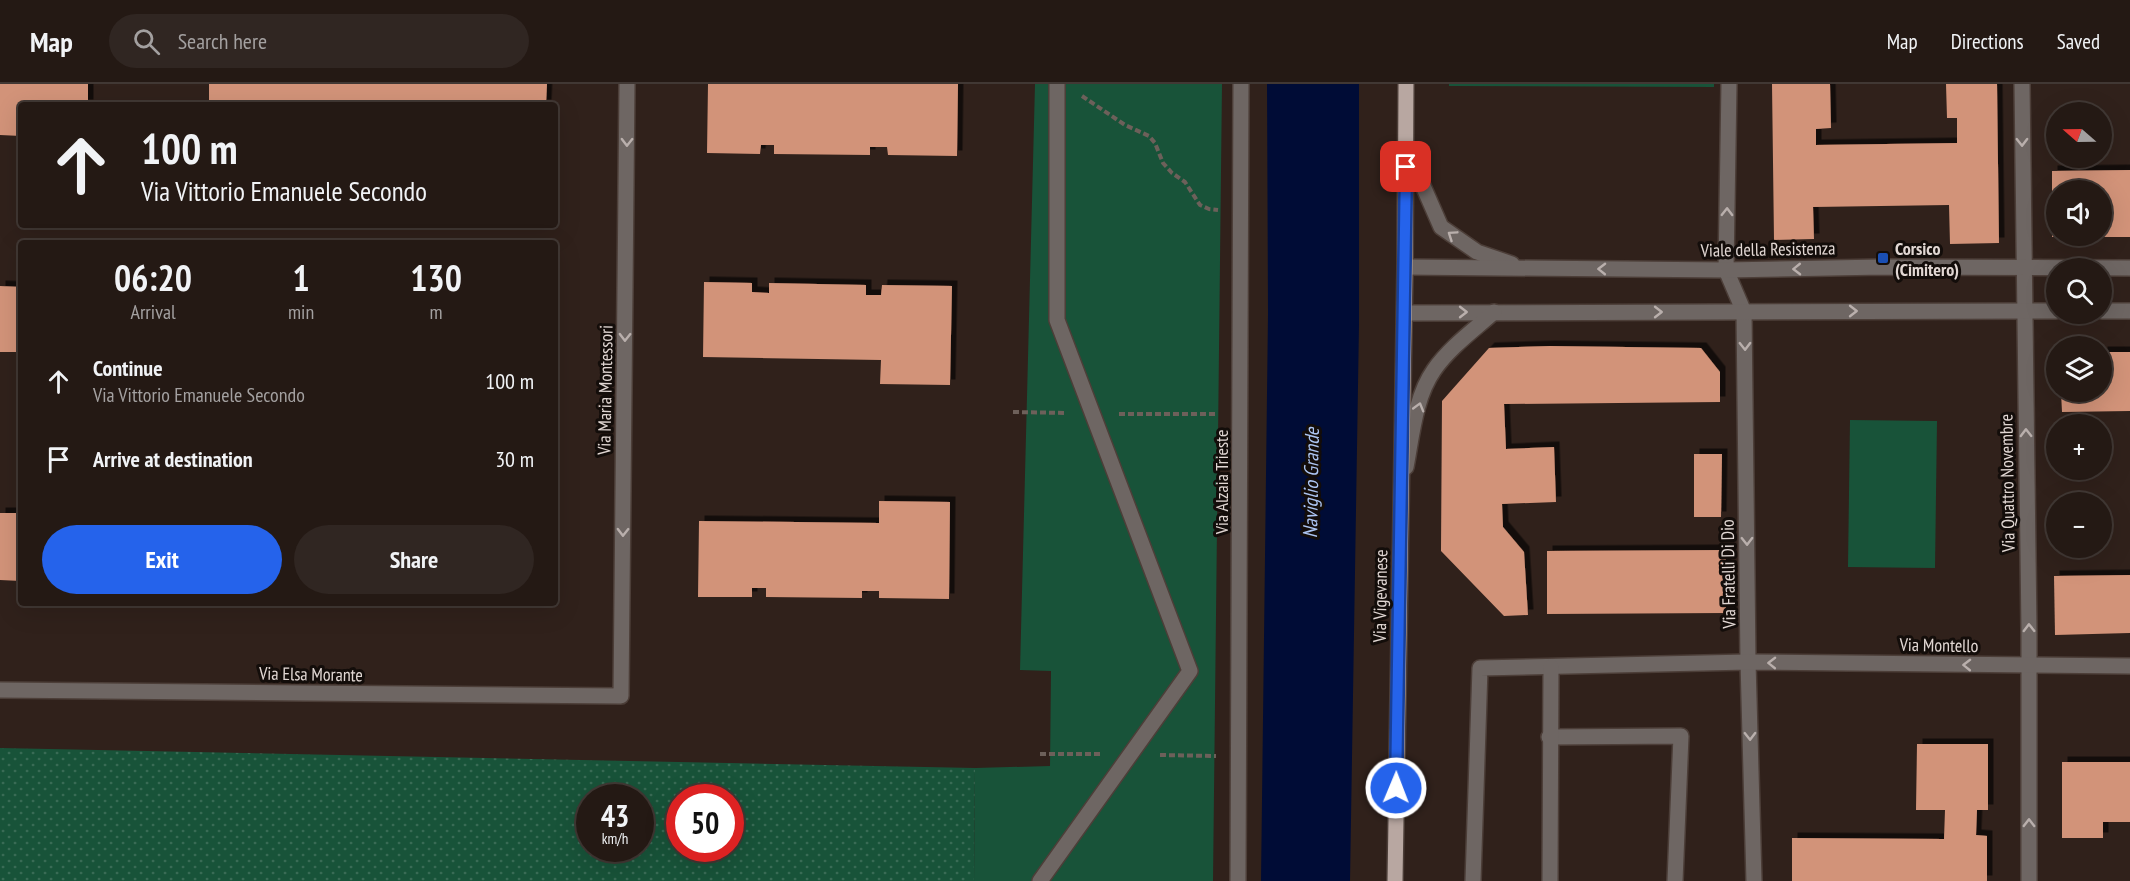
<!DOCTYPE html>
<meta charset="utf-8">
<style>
:root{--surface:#241914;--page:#302622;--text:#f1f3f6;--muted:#a3a0a0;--line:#413834;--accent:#2563eb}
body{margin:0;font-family:"PT Sans Narrow",sans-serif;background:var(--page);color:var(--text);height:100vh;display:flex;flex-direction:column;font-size:22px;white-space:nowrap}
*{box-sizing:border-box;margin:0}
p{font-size:20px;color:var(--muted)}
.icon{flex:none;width:33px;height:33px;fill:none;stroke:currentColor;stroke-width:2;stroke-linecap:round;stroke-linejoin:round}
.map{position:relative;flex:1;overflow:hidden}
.sheet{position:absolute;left:18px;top:156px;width:540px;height:366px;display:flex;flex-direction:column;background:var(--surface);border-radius:6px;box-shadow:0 6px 24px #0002,0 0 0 2px var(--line)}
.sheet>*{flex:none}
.top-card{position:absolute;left:18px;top:18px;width:540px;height:126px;border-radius:6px;box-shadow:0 6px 24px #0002,0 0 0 2px var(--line);background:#241914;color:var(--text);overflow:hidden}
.needle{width:39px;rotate:290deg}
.controls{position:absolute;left:2046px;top:18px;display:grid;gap:12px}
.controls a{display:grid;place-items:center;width:66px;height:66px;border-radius:50%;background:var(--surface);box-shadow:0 6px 24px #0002,0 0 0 2px var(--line);font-size:30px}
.speed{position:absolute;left:576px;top:700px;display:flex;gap:12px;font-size:30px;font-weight:700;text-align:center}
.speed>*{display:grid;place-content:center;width:78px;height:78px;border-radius:50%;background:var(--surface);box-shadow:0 6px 24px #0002,0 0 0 2px var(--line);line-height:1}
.speed small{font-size:15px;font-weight:400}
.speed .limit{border:9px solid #d22;background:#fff;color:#111}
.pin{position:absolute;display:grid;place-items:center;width:51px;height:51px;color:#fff;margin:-26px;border-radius:12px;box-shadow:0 3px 9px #0006}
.me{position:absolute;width:66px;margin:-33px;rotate:1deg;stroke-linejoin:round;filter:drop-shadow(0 0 4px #0008)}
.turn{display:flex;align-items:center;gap:21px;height:126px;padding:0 24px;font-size:27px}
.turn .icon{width:78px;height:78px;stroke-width:2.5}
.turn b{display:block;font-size:42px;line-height:51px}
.eta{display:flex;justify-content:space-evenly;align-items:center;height:102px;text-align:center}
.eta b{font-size:36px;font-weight:700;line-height:42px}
.button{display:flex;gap:12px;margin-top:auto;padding:12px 24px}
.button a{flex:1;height:69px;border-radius:36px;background:var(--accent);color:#fff;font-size:24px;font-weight:700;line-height:69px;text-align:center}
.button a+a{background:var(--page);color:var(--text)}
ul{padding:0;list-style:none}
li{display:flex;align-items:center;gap:18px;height:78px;padding:0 24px}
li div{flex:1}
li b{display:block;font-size:22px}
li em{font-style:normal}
header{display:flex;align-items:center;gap:36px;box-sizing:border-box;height:84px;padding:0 30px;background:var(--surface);border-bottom:2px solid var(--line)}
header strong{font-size:28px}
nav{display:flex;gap:33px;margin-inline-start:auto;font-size:21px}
.search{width:420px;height:54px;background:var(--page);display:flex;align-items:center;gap:15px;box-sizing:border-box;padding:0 21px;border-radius:33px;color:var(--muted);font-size:22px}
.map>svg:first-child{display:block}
</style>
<header>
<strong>Map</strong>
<div class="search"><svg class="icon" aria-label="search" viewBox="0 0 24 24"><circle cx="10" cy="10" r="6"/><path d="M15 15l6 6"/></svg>Search here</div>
<nav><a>Map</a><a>Directions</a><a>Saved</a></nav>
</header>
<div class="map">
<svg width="2130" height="797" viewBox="0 0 2130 797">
<defs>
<pattern id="grass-dots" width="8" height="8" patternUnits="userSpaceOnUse" patternTransform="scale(1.5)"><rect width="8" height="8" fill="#185339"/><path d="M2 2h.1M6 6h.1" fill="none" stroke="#396b55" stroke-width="1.8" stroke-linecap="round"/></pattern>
<filter id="shadow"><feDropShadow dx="5.5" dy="-5.5" stdDeviation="0" flood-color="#0009"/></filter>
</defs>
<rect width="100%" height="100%" fill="#30211b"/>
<path fill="url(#grass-dots)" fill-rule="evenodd" d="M0 664 975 684 974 797H0ZM590 714H640V765H590ZM680 714H730V765H680Z"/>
<g fill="#185339">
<polygon points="1035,0 1222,0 1213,797 974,797 975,684 1050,682 1051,587 1020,586"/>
<polygon points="1449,0 1714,0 1714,3 1449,2"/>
<polygon points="1850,336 1937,337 1935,484 1848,483"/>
</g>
<polygon fill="#000c36" points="1267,0 1359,0 1359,240 1350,797 1261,797 1268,229"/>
<g fill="#d29379" filter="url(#shadow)">
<polygon points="0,0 88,0 88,21 21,21 21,52 0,51"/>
<polygon points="209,0 547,0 546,21 209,21"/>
<polygon points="708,0 958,0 957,72 888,71 887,63 870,63 870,71 774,70 774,61 761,61 760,70 707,69"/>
<polygon points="1772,0 1830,0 1831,44 1816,45 1816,61 1957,59 1957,34 1947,34 1946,0 1997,0 1999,159 1950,160 1949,121 1813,123 1814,155 1774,156"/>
<polygon points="2130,86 2130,153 2102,153 2102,106 2056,106 2056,153 2052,153 2052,87"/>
<polygon points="704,198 752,199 752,208 769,209 769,199 866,201 866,211 881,211 882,201 952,202 950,301 880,300 881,276 703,273"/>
<polygon points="0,202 21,203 21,268 0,268"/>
<polygon points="1550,262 1701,264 1720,288 1720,318 1504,320 1506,365 1554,363 1556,418 1502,420 1503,443 1524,468 1528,531 1504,532 1441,467 1442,317 1489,264"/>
<polygon points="2102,268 2130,268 2130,327 2062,328 2061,308 2102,308"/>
<polygon points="1694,370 1722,370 1721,433 1694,433"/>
<polygon points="879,417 950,418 949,515 879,514 879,507 862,507 862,514 766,513 766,504 752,504 752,513 698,513 699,437 879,439"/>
<polygon points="0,429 21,429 21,497 0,496"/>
<polygon points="1726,466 1726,529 1547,530 1547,467"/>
<polygon points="2130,491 2130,549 2055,551 2054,492"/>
<polygon points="1917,660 1988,660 1988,726 1977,726 1976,751 1987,752 1987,797 1792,797 1792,754 1944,755 1945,726 1916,726"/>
<polygon points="2062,678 2130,678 2130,738 2103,738 2103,754 2062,754"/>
</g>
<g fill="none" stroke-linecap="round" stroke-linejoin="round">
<defs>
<g id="minor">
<polyline points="1729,0 1726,186 1744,228 1748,578 1754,797"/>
<polyline points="2022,0 2029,547 2029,797"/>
<polyline points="1406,63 1441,143 1477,168 1512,180"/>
<polyline points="1405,183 1726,186 1882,183 2130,184"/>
<polyline points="2102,227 2130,227"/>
<polyline points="1405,229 2056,227"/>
<path d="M1406 383C1412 352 1415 313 1434 286 1450 263 1474 246 1494 228"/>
<polyline points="0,606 621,612 627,0"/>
<polyline points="1549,653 1681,652 1675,797"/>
<polyline points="1040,797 1190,587 1057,236 1057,0"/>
<polyline points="1238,797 1241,0"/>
<polyline points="1473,797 1480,584 1748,578 2130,582"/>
<polyline points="1550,797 1551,583"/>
</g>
<polyline id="major" points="1395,797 1405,183 1406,0"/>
</defs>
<use href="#minor" stroke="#4c3e38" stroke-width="18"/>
<use href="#major" stroke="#4c3e38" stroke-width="18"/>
<g stroke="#6d605a" stroke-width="4" stroke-dasharray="6 3" stroke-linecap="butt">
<polyline points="1082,12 1125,41 1149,52 1155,59 1163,79 1172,89 1185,98 1200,121 1209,125 1218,126"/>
<polyline points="1013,328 1067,329"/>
<polyline points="1119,330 1217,330"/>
<polyline points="1040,670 1102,670"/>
<polyline points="1160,671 1216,672"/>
</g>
<use href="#minor" stroke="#6e6663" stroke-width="15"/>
<use href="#major" stroke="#b8a7a1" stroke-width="15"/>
</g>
<defs><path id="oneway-chevron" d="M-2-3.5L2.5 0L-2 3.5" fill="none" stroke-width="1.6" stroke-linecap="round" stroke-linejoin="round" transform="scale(1.5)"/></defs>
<g stroke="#b9afac">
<use href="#oneway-chevron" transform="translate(627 58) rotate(91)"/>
<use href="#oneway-chevron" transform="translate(2022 58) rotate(89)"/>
<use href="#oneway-chevron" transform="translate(1727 128) rotate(-89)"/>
<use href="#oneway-chevron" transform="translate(1452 151) rotate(-146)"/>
<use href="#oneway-chevron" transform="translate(1602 185) rotate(-179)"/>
<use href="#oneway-chevron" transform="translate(1797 185) rotate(179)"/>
<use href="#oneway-chevron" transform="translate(1853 227)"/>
<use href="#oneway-chevron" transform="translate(1463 228)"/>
<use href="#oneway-chevron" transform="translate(1658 228)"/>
<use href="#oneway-chevron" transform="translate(625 253) rotate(91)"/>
<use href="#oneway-chevron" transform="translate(1745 262) rotate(89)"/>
<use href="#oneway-chevron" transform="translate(1419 323) rotate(-74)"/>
<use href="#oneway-chevron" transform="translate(2026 349) rotate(-91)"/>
<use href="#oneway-chevron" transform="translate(623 448) rotate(91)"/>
<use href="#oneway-chevron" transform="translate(1747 457) rotate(89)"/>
<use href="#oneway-chevron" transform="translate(2029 544) rotate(-91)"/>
<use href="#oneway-chevron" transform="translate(1772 579) rotate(-179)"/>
<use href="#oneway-chevron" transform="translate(1967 581) rotate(-179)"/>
<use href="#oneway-chevron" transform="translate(1750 652) rotate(89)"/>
<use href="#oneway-chevron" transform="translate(2029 739) rotate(-90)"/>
</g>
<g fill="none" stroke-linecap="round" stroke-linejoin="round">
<defs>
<polyline id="route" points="1396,704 1406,83"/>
</defs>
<use href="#route" stroke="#184099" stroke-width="15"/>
<use href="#route" stroke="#2563eb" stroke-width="10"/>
</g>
<rect fill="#1a4fb4" stroke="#130d0a" stroke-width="2" x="1877" y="168" width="12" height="12" rx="3"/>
<g text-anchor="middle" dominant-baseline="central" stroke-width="6" stroke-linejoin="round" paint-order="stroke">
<g font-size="18" font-weight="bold" fill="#e1d7d3" stroke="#130d0a" text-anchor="start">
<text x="1895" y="164">Corsico<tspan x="1895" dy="21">(Cimitero)</tspan></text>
</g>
<g font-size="18" fill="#e1d7d3" stroke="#130d0a">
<text transform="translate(1768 165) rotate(-1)">Viale della Resistenza</text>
<text transform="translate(605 306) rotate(-89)">Via Maria Montessori</text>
<text transform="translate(1221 398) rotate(-90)">Via Alzaia Trieste</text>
<text transform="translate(2007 399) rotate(-91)">Via Quattro Novembre</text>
<text transform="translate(1728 490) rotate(-91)">Via Fratelli Di Dio</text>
<text transform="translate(1380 512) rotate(-89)">Via Vigevanese</text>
<text transform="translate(1939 561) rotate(1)">Via Montello</text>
<text transform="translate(311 590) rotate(1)">Via Elsa Morante</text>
</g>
<g font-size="20" font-style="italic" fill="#acc5f2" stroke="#130d0a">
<text transform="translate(1311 399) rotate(-89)">Naviglio Grande</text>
</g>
</g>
</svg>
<div class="controls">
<a><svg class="needle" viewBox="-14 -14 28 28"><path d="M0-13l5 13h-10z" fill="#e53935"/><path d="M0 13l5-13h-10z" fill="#a3a0a0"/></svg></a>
<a><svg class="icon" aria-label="sound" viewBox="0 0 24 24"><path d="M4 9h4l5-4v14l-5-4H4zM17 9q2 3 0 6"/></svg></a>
<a><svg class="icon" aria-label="search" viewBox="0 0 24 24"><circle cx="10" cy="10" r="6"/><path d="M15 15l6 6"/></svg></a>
<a><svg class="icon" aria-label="layers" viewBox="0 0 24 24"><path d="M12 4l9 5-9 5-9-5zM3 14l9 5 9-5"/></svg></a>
<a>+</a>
<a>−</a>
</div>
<div class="speed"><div>43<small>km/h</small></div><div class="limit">50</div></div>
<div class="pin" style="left:1406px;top:83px;background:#d93025"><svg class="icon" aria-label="arrive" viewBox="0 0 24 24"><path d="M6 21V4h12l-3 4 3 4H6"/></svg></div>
<svg class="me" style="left:1396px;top:704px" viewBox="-20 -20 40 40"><circle r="17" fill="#2563eb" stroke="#fff" stroke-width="3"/><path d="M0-11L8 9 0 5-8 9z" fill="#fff"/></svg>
<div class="top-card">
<div class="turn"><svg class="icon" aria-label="ahead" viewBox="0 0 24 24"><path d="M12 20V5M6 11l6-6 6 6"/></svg><div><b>100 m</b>Via Vittorio Emanuele Secondo</div></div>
</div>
<section class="sheet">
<div class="eta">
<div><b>06:20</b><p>Arrival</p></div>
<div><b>1</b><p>min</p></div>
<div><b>130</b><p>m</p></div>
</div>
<ul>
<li><svg class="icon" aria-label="ahead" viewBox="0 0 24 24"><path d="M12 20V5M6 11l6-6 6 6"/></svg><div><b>Continue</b><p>Via Vittorio Emanuele Secondo</p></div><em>100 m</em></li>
<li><svg class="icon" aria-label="arrive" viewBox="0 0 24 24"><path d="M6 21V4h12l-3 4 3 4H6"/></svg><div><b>Arrive at destination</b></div><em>30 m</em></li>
</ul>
<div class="button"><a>Exit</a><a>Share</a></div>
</section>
</div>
